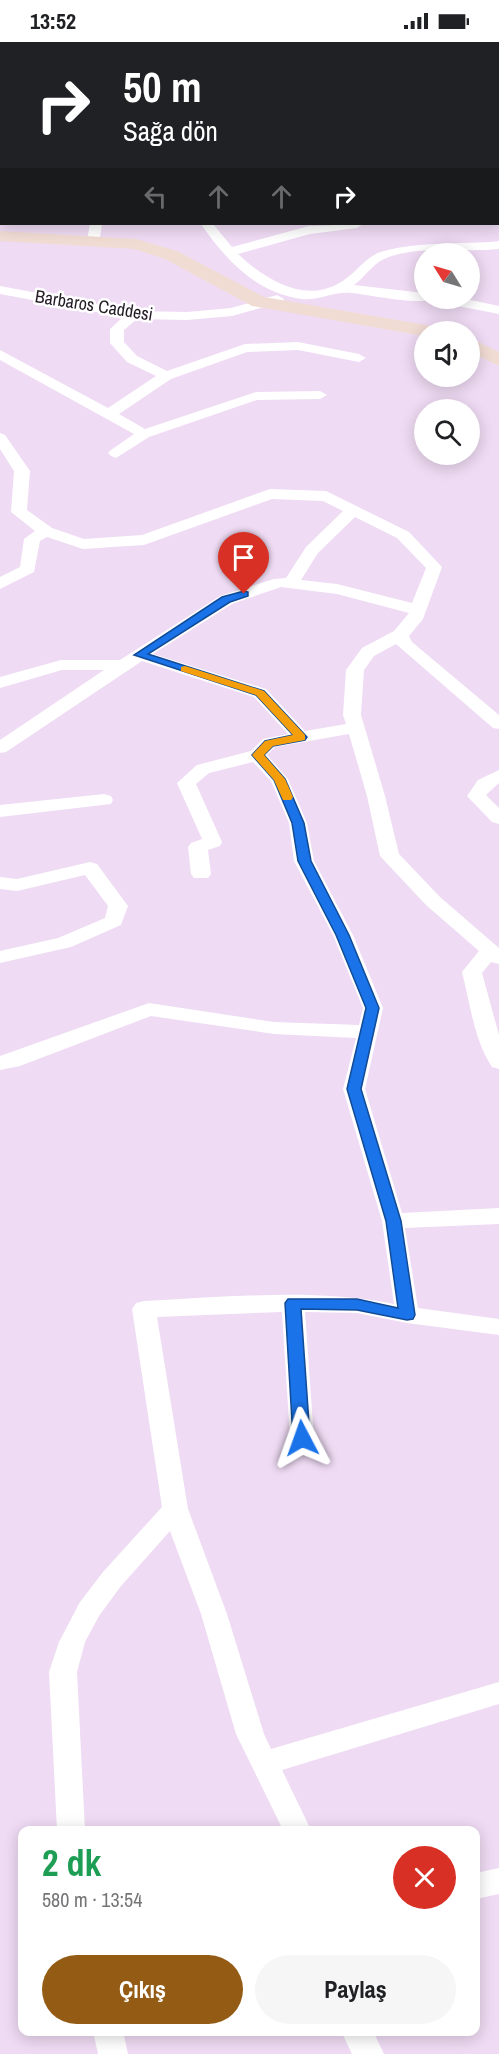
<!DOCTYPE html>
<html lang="tr">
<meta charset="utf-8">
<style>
:root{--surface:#fff;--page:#f6f6f6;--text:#202124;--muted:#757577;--accent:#935b14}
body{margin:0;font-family:"Archivo Narrow",sans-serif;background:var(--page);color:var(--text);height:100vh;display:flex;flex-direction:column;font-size:22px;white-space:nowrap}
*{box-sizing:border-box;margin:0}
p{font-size:20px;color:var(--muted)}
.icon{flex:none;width:33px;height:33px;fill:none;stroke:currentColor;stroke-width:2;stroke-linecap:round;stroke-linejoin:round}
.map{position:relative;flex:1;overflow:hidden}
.sheet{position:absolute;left:18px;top:1784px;width:462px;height:210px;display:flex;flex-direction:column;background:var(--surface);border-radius:12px;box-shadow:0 3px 15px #0003}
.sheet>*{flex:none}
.banner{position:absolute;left:0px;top:0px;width:500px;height:183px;box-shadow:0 3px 15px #0003;background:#202124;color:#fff;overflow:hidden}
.needle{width:39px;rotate:307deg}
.controls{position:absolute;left:414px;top:201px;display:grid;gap:12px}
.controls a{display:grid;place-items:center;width:66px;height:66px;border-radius:50%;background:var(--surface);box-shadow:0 3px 15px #0003;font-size:30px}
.pin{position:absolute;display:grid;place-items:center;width:51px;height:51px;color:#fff;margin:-62px -26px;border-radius:50% 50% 50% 0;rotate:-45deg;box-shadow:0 0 6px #0007}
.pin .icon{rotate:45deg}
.me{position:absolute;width:66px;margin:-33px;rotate:356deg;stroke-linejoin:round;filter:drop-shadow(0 0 4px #0008)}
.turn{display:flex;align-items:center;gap:21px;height:126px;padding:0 24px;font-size:27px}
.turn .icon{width:78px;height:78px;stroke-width:2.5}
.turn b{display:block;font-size:42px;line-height:51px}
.lanes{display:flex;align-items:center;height:57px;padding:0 24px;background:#0003;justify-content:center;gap:30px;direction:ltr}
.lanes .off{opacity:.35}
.round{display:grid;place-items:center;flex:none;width:63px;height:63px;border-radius:32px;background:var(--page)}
.summary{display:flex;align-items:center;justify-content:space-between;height:102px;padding:0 24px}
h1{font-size:36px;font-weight:700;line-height:45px;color:#1e9e55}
.button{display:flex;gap:12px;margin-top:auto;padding:12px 24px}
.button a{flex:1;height:69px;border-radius:36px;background:var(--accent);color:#fff;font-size:24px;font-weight:700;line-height:69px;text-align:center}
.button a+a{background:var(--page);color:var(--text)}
.status{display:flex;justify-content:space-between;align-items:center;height:42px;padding:0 30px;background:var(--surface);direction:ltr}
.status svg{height:16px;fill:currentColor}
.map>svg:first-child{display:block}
</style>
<div class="status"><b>13:52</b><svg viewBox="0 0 49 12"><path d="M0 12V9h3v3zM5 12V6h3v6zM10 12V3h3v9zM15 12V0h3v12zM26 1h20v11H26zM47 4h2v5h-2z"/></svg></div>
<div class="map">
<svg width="499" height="2012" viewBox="0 0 499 2012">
<rect width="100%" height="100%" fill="#efdbf4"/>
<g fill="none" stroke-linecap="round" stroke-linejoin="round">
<g fill="#fff" fill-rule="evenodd">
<polygon points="498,143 499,143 498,152"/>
<polygon points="90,182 102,182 99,201 89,201 87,198"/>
<path d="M201 182H213L232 205 309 184 363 182 357 186 310 192 238 212C267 239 310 266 348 235 361 225 368 213 384 209 422 199 461 203 499 199V207C464 211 414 202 382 218 371 224 364 236 354 243L424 251V256L429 258C412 262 370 253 351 251 334 249 319 259 301 257 256 251 225 217 201 182Z"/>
<polygon points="0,244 134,269 187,270 231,266 277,253 284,257 282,260 232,274 187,278 137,277 124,288 124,300 137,314 167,329 245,302 298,300 359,312 366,316 359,320 298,308 247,310 171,337 119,372 145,387 256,350 320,349 327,353 320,357 257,358 149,395 116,416 111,414 108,411 111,408 134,392 0,318 0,308 108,366 156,334 127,320 110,301 110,287 123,275 0,252"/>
<polygon points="431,256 461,256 499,264 499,272 437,260"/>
<path d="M0 391 5 393 30 429 27 468 52 486 84 497 142 493 270 447 326 449 409 490 442 525 423 577 409 594 412 600 499 673V687L493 686 396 602 374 614 364 628 361 673 385 754 399 812 440 855 499 906V922L491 920 482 931 499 993V1027L492 1025C474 998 470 961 462 930L479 909 426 863 380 814 367 754 349 692 275 705 267 713 288 737 307 781 314 819 353 893 383 966 365 1047 402 1171 499 1166V1182L405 1186 418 1266 499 1277V1293L407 1281 357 1271 305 1270 314 1396 311 1403 302 1405 293 1403 290 1396 282 1270 157 1275 188 1467 227 1572 264 1692 271 1707 499 1640V1662L282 1728 311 1788H283L236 1692 201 1572 170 1489 121 1544 99 1574 85 1600 77 1630 85 1788H57L49 1630 59 1600 80 1560 103 1530 162 1465 132 1267 136 1261 144 1259C227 1255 312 1246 394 1262L382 1179 343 1047 356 996 274 992 151 974 20 1024 0 1028V1014L149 961 274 980 359 983 363 966 333 893 294 819 289 781 271 739 253 720 209 731 196 742 222 800 220 804 208 808 211 832 208 836H194L191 832 188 805 191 801 202 797 177 741 197 723 251 709 263 697 288 692 254 655 142 619 6 710 0 711V698L104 628H62L0 646V635L61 618H120L220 554 274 537 286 536 306 505 343 469 323 459 272 457 144 503 83 507 47 495 40 499 34 530 0 547V535L20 525 24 497 35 489 11 470 14 429 0 407ZM355 475 397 496 426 526 412 561 337 542 301 538 318 511ZM281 545 337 552 409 571 394 589 362 606 346 628 343 673 346 682 305 689 266 647 153 612 232 562Z"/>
<polygon points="499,728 499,741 486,753 499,766 499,782 492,780 467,754 478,738"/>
<polygon points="104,752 111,754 113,758 111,762 0,775 0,763"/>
<polygon points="90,820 97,822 128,864 121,883 71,905 0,921 0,909 58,896 105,876 108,864 85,833 17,849 0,847 0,835 17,837"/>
<polygon points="499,1826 499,1852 476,1857 476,1831"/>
<polygon points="93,1989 123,1989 128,2012 98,2012"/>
<polygon points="341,1989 373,1989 384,2012 352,2012"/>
</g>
<g fill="#f1dcd4" fill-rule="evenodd">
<polygon points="498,123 499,123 498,134"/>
<polygon points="0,143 2,143 0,154"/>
<polygon points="0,189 136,197 177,209 264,255 432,284 439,286 441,290 424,290 424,294 252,264 165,217 134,207 0,199"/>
<polygon points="470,296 499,310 499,324 470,310"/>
</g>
</g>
<polygon fill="#1a73e8" stroke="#114b97" stroke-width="1.5" points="244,549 248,550 248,554 230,560 148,612 264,649 307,695 305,698 273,704 264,713 285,737 304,781 311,819 349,893 379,966 361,1047 401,1179 415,1273 413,1277 407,1278 357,1268 301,1267 310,1396 307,1400 296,1400 293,1396 285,1261 288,1257 357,1257 398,1266 386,1179 347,1047 366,966 336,893 298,819 292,781 274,738 252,713 265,699 293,693 256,653 134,613 222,555"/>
<polygon fill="#f59e0b" points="185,624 264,649 305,693 305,698 273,704 264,713 285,737 293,755 291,758 283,758 274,738 252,713 265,699 293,693 256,653 181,629 181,625"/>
<g text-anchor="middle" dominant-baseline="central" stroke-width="5" stroke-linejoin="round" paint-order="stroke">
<g font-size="18" fill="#231c25" stroke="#fff">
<text transform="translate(94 263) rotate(9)">Barbaros Caddesi</text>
</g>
</g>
</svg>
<div class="controls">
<a><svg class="needle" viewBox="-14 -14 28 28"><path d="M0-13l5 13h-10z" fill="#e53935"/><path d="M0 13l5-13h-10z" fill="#757577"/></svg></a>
<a><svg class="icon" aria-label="sound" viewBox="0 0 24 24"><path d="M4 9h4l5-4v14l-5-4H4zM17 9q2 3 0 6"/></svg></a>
<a><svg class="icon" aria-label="search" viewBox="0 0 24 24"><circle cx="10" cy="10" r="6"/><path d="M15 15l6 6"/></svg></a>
</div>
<div class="pin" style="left:244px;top:552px;background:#d93025"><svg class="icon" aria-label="arrive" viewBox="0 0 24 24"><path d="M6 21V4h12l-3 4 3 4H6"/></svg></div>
<svg class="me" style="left:302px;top:1396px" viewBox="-20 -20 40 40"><path d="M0-17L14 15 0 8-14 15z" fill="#1a73e8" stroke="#fff" stroke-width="4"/></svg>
<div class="banner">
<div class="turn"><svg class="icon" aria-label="right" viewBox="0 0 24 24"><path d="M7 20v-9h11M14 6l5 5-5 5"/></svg><div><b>50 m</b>Sağa dön</div></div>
<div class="lanes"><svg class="icon off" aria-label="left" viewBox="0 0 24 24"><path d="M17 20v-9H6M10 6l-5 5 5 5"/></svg><svg class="icon off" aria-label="ahead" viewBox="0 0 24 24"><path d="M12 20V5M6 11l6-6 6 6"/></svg><svg class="icon off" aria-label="ahead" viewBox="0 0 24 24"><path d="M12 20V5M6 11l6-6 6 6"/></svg><svg class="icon" aria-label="right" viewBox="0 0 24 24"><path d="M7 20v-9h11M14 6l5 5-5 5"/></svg></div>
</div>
<section class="sheet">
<div class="summary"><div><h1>2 dk</h1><p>580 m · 13:54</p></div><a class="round" style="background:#d93025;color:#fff"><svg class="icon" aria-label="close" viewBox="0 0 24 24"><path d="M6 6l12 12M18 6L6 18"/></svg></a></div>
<div class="button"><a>Çıkış</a><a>Paylaş</a></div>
</section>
</div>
